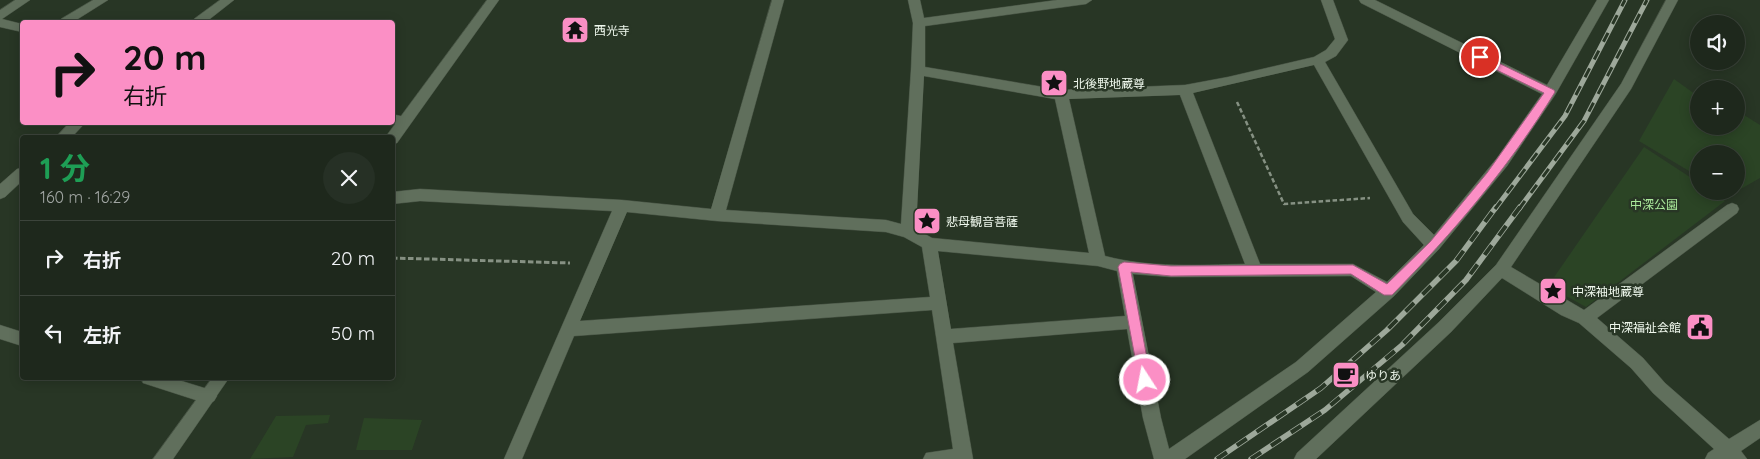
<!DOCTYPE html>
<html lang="ja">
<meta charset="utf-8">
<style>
:root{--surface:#1e281c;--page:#263025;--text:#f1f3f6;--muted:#a1a6a3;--line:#3c443b}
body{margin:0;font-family:Quicksand,"Noto Sans JP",sans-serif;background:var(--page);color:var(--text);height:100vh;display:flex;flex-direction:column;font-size:19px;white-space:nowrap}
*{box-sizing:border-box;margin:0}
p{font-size:16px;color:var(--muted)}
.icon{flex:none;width:28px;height:28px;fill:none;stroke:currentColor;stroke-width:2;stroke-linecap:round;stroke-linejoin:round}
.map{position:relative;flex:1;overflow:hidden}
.side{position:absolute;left:20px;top:135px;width:375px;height:245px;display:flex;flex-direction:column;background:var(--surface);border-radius:5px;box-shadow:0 2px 12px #0003,0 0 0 1px var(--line)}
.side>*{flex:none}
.hud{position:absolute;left:20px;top:20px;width:375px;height:105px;border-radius:5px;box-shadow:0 2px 12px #0003,0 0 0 1px var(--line);background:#fb8fc5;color:#111;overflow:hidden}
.fabs{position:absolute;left:1690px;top:15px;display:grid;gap:10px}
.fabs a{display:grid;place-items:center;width:55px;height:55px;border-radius:50%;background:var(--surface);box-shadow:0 2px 12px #0003,0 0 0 1px var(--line);font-size:25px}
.pin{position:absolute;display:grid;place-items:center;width:42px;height:42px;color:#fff;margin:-21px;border:2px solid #fff;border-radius:50%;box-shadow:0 1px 5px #0007}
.me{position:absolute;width:55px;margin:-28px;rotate:349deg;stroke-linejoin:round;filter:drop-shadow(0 0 4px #0008)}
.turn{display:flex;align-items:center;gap:18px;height:105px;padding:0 20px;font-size:22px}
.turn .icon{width:65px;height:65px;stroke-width:2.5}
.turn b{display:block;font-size:35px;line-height:42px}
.round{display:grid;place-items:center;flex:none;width:52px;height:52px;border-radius:26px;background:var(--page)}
.summary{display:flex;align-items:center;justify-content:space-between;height:85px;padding:0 20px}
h1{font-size:30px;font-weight:700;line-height:38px;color:#1e9e55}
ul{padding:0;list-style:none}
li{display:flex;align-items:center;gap:15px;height:75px;padding:0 20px;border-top:1px solid var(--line)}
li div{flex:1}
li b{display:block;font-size:19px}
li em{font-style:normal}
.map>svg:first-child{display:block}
</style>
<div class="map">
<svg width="1760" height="459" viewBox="0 0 1760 459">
<rect width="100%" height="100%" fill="#283625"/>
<g fill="#2b4425">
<polygon points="1674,79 1699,97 1699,126 1736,126 1736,110 1760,125 1760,178 1730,195 1723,191 1736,191 1736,154 1699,154 1699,177 1639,141"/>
<polygon points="1644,147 1699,183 1699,191 1711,191 1725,201 1586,307 1548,286"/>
<polygon points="330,415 328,423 306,425 293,457 250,459 276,416"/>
<polygon points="364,418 422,420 412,450 356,450"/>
</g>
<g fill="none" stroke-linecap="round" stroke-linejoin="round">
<defs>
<g id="minor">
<polygon points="15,0 30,0 2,19 22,24 22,32 0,27 0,10"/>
<polygon points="93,0 108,0 73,22 59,22 61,19"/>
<polygon points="220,0 234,0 206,22 192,22 194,19"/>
<path d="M772 0H784L726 210 886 220 901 224 911 70 913 23 908 0H920L924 18 1057 0H1092L1086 4 925 26V67L1061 90 1185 85 1228 77 1314 57 1326 50 1335 39 1321 0H1333L1348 40 1336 56 1325 62 1413 214 1434 235 1497 158 1542 94 1361 3 1359 0H1375L1547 85 1597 0H1609L1555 95 1507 166 1439 249 1394 296 1308 372 1185 459H1154L1143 418 1127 329 953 343 973 459H923L926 453 953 449 932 310 574 336 522 459H504L612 211 420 201 392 204V192L420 189 622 200 711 209ZM1314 65 1403 222 1424 245 1387 282 1353 264H1260L1193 93ZM924 76 1055 99 1089 253 932 238 916 229ZM1180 95 1245 264C1198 265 1150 268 1105 256L1069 99ZM627 212 717 221 886 232 904 237 922 247 930 297 580 321ZM938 251 1098 266 1117 271 1125 316 951 329ZM1133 274 1171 277 1351 276 1376 292 1296 362 1169 449 1161 418Z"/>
<polygon points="1666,0 1678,0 1631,89 1511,267 1584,310 1727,205 1732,203 1737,205 1739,209 1737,213 1597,318 1643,358 1665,383 1729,439 1760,420 1760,438 1741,451 1747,459 1705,459 1708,453 1714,449 1653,393 1631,368 1579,323 1561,315 1502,278 1451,332 1316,459 1294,459 1297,453 1439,322 1496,265 1621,84"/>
<polygon points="392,114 409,118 411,121 409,124 404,126 387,122 392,122"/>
<polygon points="70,122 86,122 71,138 55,138"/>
<polygon points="22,168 22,181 5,197 0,199 0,184 17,169"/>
<polygon points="0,325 22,332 22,346 0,339"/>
<polygon points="141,378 172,378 214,391 217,396 214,401 208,404 143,383"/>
</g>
<g id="tertiary">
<polygon points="487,0 499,0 397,143 392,144 392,138 386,138 387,135"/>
<polygon points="212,378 229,378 173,459 153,459"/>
</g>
</defs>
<use href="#minor" stroke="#465243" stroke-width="1"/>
<use href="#tertiary" stroke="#465243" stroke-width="1"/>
<polyline stroke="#869183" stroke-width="2.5" stroke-dasharray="4.5 2.5" stroke-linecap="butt" points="1237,102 1284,204 1370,198"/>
<polyline stroke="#869183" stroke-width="3" stroke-dasharray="5.5 2.5" stroke-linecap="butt" points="392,258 570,263"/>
<use href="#minor" fill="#606f5c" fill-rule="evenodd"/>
<use href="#tertiary" fill="#606f5c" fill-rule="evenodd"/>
<defs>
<g id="rail-far1">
<polyline points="1495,209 1565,116 1625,0"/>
<polyline points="1519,209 1584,121 1647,0"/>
</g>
<g id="rail">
<polyline points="1217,459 1321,388 1387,330 1456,261 1496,207"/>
<polyline points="1251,459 1325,410 1402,345 1466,280 1520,207"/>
</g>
</defs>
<use href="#rail-far1" stroke="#9da89a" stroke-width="5"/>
<use href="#rail" stroke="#9da89a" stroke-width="5.5"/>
<use href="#rail-far1" stroke="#283625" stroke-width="3" stroke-dasharray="10" stroke-linecap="butt"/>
<use href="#rail" stroke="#283625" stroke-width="4" stroke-dasharray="12" stroke-linecap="butt"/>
</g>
<path fill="#fb8fc5" stroke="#a35d80" d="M1480 54 1554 90 1555 92C1510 166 1453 233 1392 295H1384L1351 274 1171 276 1131 272 1151 380 1149 384 1145 385 1140 384 1118 267 1120 264 1124 262 1171 266 1353 265 1387 284 1430 242 1487 173 1544 93 1476 60 1475 57Z"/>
<defs>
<symbol id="temple-square" viewBox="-11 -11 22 22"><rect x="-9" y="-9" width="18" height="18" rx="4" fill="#fb8fc5" stroke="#283625"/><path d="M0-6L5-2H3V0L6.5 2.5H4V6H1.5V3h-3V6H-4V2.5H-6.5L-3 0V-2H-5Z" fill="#111"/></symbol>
<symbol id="sight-square" viewBox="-11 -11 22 22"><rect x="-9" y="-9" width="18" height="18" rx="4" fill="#fb8fc5" stroke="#283625"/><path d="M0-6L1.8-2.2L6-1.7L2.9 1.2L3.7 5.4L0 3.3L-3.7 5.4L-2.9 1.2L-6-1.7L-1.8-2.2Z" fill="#111"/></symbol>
<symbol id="civic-square" viewBox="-11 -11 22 22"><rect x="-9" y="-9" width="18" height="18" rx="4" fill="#fb8fc5" stroke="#283625"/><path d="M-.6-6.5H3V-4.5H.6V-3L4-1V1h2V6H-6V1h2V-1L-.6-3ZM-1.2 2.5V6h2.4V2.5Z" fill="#111"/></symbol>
<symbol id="cafe-square" viewBox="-11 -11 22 22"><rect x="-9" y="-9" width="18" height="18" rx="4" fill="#fb8fc5" stroke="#283625"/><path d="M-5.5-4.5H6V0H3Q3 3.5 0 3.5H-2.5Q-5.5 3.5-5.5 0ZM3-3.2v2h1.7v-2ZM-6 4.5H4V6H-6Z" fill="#111"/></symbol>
</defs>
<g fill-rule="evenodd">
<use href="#temple-square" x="559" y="14" width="32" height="32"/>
<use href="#sight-square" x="1038" y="67" width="32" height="32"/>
<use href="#sight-square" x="911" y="205" width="32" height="32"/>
<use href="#sight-square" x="1537" y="275" width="32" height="32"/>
<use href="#civic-square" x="1684" y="311" width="32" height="32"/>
<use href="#cafe-square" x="1330" y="359" width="32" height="32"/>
</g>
<g text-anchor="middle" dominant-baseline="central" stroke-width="5" stroke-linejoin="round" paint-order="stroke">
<g font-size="12" fill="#eff8ed" stroke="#283625" text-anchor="start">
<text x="594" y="30">西光寺</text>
<text x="1073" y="83">北後野地蔵尊</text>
<text x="946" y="221">悲母観音菩薩</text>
<text x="1572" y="291">中深袖地蔵尊</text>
<text x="1681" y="327" text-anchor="end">中深福祉会館</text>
<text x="1365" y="375">ゆりあ</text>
</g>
<g font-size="12" fill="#aae89b" stroke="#283625">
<text x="1654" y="204">中深公園</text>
</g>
</g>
</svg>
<div class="fabs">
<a><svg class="icon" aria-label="sound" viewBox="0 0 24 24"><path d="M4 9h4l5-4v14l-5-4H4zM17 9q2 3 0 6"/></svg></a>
<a>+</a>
<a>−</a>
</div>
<div class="pin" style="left:1480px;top:57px;background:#d93025"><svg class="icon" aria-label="arrive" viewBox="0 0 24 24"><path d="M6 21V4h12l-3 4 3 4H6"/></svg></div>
<svg class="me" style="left:1145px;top:380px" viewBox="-20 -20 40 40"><circle r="17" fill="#fb8fc5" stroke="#fff" stroke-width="3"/><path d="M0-11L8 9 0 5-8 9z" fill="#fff"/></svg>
<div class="hud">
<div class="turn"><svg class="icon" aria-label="right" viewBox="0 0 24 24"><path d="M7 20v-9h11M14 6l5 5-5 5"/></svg><div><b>20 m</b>右折</div></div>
</div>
<section class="side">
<div class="summary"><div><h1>1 分</h1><p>160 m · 16:29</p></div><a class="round"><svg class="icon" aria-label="close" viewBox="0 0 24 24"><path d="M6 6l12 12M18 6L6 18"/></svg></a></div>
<ul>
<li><svg class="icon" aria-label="right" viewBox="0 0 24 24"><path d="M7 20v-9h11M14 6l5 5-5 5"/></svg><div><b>右折</b></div><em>20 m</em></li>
<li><svg class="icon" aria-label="left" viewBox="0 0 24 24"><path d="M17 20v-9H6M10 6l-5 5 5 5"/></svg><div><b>左折</b></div><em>50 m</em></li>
</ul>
</section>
</div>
